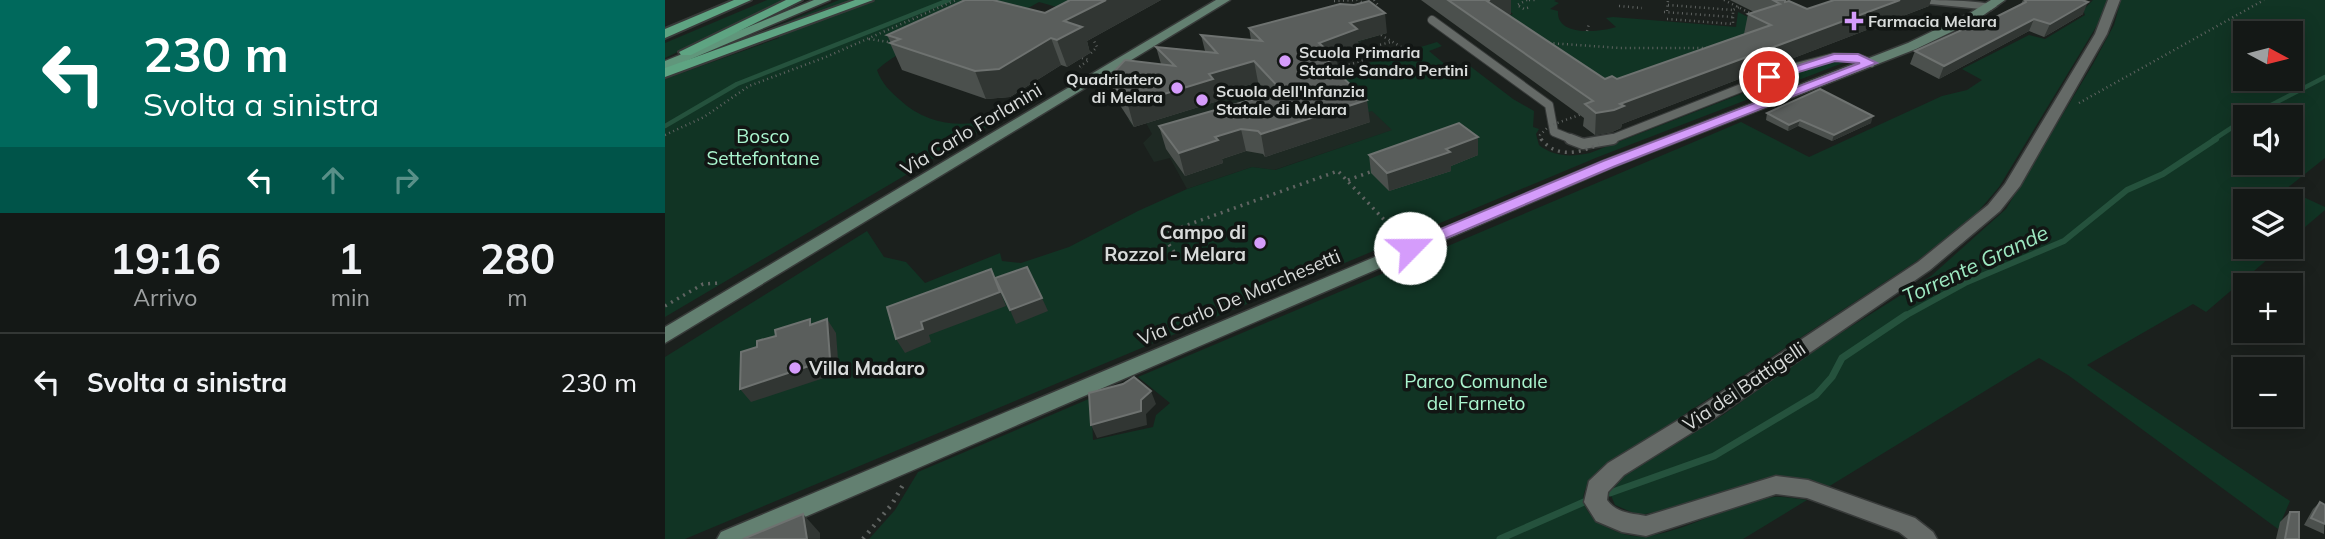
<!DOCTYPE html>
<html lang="it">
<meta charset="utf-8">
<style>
:root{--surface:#141816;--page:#212523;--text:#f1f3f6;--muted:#9da0a1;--line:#333735}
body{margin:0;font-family:Mulish,sans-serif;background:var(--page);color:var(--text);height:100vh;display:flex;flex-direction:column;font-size:26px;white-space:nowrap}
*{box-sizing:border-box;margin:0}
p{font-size:23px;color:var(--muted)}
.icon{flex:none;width:38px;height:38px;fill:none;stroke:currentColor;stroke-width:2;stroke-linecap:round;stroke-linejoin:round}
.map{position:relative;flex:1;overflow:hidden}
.side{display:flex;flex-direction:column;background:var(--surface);width:665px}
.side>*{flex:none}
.guide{background:#00695c;color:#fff;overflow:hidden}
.needle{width:46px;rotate:97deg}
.fabs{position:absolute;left:1568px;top:21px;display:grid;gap:14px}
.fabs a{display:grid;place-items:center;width:70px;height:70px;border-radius:0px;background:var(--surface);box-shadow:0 4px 18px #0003,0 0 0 2px var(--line);font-size:35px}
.pin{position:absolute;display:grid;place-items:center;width:60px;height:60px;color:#fff;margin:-30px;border:4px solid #fff;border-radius:50%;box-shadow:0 2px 7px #0007}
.me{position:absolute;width:77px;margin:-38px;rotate:67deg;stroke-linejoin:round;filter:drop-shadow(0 0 5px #0008)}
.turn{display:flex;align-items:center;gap:24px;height:147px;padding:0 28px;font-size:32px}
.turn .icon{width:91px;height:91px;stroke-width:2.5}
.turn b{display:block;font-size:49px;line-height:60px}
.lanes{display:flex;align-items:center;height:66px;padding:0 28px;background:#0003;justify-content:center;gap:35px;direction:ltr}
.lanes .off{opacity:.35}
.eta{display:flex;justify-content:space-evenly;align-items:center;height:119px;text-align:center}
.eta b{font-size:42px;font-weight:700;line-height:49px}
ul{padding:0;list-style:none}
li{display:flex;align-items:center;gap:21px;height:98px;padding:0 28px;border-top:2px solid var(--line)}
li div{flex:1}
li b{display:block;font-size:26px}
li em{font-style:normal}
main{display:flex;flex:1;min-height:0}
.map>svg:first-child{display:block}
</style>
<main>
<section class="side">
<div class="guide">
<div class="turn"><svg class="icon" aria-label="left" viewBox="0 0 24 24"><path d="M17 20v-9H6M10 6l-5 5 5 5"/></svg><div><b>230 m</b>Svolta a sinistra</div></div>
<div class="lanes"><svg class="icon" aria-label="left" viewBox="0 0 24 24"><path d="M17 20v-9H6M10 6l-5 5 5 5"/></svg><svg class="icon off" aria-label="ahead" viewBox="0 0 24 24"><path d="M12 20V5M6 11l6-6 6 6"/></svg><svg class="icon off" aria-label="right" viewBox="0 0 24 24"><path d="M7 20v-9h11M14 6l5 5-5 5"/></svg></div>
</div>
<div class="eta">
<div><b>19:16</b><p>Arrivo</p></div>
<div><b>1</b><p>min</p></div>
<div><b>280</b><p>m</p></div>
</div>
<ul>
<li><svg class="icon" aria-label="left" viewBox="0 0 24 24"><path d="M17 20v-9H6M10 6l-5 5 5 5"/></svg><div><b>Svolta a sinistra</b></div><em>230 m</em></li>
</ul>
</section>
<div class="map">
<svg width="1660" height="539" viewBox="0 0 1660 539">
<rect width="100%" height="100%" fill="#1b201d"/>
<polygon fill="#1e2923" points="717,29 722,33 697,41 692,47 694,50 658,64 728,130 609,170 587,167 522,189 505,158 489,162 478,143 487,134 481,123 468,127 463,120 471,111"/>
<g fill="#113424" fill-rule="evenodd">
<polygon points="102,0 123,0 0,58 0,43"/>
<path d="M174 0H439L413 13 374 2C364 7 355 14 345 18 300 35 249 36 212 70 217 84 225 91 235 100 265 128 302 128 339 117L0 317V79L114 38 107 28Z"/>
<path d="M842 0H891L889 1 894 3 885 9 893 11C891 37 936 32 951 27L941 18 948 17 1071 27 1073 12 1095 23 1079 34 951 100 826 21 848 14 837 5Z"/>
<path d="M1428 0H1443L1434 22 1334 187 1311 214 1253 260 937 469C932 475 923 483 920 490 910 515 949 534 969 536 1011 539 1064 502 1109 497 1119 496 1131 499 1142 500L1078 539H204L230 510 253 472 426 398 428 440 488 427 491 415 505 403 473 377 1076 122 1144 157 1277 96 1302 90 1317 80 1297 69 1364 35 1380 39 1420 15 1418 10Z"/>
<path d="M1456 0H1660V158L1621 189 1660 207V210L1626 239V201H1580V247H1617L1541 312 1528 304 1422 365 1625 501 1613 529 1403 375 1374 358 1163 487 1125 478 1011 509 973 515 950 505 945 493 959 476 1058 415 1152 348 1266 276 1341 209 1428 64 1449 25ZM1580 33H1626V79H1580ZM1580 117H1626V163H1580Z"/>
<path d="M772 42 777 46 764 51 782 66 773 69 776 71 801 63 848 99 869 111 868 127 874 129 871 134 874 145C889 157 906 157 925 153L1155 63 1183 61 933 157 20 539H0V357L202 231 219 257 241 262 260 283 335 253 337 261 356 263 404 247 473 211 522 189 587 167 610 170 727 130 707 111 696 114 667 74Z"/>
</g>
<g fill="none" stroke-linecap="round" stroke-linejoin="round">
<g stroke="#25523d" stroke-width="4.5">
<polyline points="1583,117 1660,77"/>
<polyline points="0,126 72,84 284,0"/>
<polyline points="1548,140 1580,119"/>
</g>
<polyline stroke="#25523d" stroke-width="6" points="1238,317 1300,283 1399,241 1462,190 1498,174 1551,139"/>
<g stroke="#25523d" stroke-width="7">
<polyline points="945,493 1049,456 1151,395 1167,377 1177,358 1241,315"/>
<polyline points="835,539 919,502"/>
</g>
<defs>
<g id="service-far1">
<polyline points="767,20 884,105 889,132 909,140"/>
<polyline points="944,140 1127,68 1169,57 1193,58 1206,63"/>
</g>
<polyline id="service" points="905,139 918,144 948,139"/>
<g id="minor">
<path d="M1250 0C1270 0 1317 0 1332 6L1326 10 1256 3Z"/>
<path d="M1443 0H1455L1442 34 1355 186 1335 211 1265 270 1047 420 959 475 943 492 942 500C951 513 966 513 981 516L1111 476 1143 480 1250 518 1268 532 1272 539H1243L1234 532 1142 498 1111 494 981 536 957 532 931 521 919 502 924 481 943 463 1033 408 1253 262 1323 205 1340 184 1430 34Z"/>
</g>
<g id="secondary">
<polygon points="551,0 565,0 0,343 0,327"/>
<polygon points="1326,0 1340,0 1313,19 1251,49 948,167 89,539 52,539 56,532 938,161 1243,43 1305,13"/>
</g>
<polygon id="primary" points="149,0 165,0 0,70 0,61"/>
<g id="trunk">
<polygon points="69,0 86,0 0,38 0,29"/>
<polygon points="121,0 137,0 26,55 16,55 14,52"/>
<polygon points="190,0 208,0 0,77 0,68"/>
</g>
</defs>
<use href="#service-far1" stroke="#383b3a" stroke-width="10"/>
<use href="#service" stroke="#383b3a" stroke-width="13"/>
<use href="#minor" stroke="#383b3a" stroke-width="3"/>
<use href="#secondary" stroke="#383b3a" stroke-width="3"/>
<use href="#primary" stroke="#383b3a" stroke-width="3"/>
<use href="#trunk" stroke="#383b3a" stroke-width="4"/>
<g stroke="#606462" stroke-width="2.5" stroke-dasharray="1 3.5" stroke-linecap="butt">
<polyline points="709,0 713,5 711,9"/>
<polyline points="862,0 852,5 859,9 865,7"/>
<polyline points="864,0 870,0"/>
<polyline points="1059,0 1089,15"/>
<polyline points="669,1 692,0 701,4"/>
<polyline points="1003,5 1068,10"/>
<polyline points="954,6 977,8"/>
<polyline points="1002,11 1003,0"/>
<polyline points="999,12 1068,17"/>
<polyline points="1002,19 1068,24 1068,10 1076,6"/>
<polyline points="922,31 924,24"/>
<polyline points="716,35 743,51"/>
<polyline points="204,39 230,43"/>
<polyline points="884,43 955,48 1044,48"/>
<polyline points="426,53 432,47 429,41"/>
<polyline points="417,58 424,60 414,67 417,68"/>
<polyline points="776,67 792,66"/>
<polyline points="671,69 705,58 710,46 726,42"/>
<polyline points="451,93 444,100 452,100"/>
<polyline points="1414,103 1599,0"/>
<polyline points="0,135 39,117 84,86 161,57 291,0"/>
</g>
<g stroke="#606462" stroke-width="3.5" stroke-dasharray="2 5" stroke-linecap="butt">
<polyline points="683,180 708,171"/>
<polyline points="509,252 497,234 673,171 725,226"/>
<polyline points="0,306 38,284 55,283"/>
</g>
<polyline stroke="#606462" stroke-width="4.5" stroke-dasharray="2 6" stroke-linecap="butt" points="198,539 227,504 238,485"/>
<use href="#service-far1" stroke="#656a67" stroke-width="8"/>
<use href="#service" stroke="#656a67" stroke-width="10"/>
<use href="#minor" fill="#656a67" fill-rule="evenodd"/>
<use href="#secondary" fill="#638071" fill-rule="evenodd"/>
<use href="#primary" fill="#60967b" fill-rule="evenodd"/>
<use href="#trunk" fill="#5ea482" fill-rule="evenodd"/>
<polyline stroke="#606462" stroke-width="2.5" stroke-dasharray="1 3.5" stroke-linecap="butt" points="876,140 875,135 884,126 917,114"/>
<path stroke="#606462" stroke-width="3.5" stroke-dasharray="2 5" stroke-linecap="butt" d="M876 139C891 158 914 154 934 144"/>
</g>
<g fill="#4b504d">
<polygon points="405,0 496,0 422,41 425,53 402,67 396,65 345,97 321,99 237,70 225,43 226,43 222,35 380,13"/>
<polygon points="756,0 846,0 846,14 843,15 940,79 952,79 1079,34 1083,14 1089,12 1065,0 1120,0 1120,2 1142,9 1264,6 957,124 956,128 947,132 930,135 918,126 919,118"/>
<polygon points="1358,0 1417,0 1418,14 1379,37 1364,31 1274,79 1245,64 1250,51 1311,27 1356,4"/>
<polygon points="584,28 722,33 693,41 694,50 671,58 674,74 705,122 600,157 598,154 581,151 557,159 558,163 520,176 501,149 494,126 604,95 593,82 552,95 553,101 469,127 451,99 444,77 496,64 491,47 540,51 536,35 586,40"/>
<polygon points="1102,113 1206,123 1167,141 1133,126 1123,131 1101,120"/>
<polygon points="813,137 813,155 786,166 786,171 724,191 706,173 704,155"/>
<polygon points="1655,502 1660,505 1659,534 1639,525 1648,509"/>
<polygon points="1625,512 1634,539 1611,539 1615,522"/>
</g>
<g fill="#313633">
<polygon points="441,0 496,0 422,41 425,53 402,67 392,40 399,21"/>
<polygon points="825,0 846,0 846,14 822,21 822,1"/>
<polygon points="1235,0 1266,0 1264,6 957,124 956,128 947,132 930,135 931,113"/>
<polygon points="1423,2 1418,14 1379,37 1385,24"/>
<polygon points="720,13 722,33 693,41 694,50 666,60 672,59 674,80 661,62 654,43 685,23"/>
<polygon points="1369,19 1364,31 1274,79 1279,66"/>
<polygon points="386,38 396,65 345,97 321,99 310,71"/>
<polygon points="589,61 593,82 552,95 553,101 469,127 463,105 544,74"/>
<polygon points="702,100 705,122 600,157 596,134"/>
<polygon points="1208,116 1206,123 1167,141 1169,135"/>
<polygon points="1135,120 1133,126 1123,131 1124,125"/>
<polygon points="576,129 581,151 557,159 558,163 520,176 514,153 550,137"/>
<polygon points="813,137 813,155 786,166 786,171 724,191 722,173"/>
<polygon points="332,283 341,306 264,335 266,342 240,353 231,339 256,322"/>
<polygon points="377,298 383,311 351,324 345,310"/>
<polygon points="162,319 171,333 174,373 86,402 75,389"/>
<polygon points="486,391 491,404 481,414 482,425 432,438 426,425 476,400"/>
<polygon points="138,514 155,533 155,539 142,539"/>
</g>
<g fill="#5a5e5c" stroke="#6e7270" stroke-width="2">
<polygon points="300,0 328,0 380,13 405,0 441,0 399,21 417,27 392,40 386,38 334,69 310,71 225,43 235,39 222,35"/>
<polygon points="783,0 825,0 822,1 940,79 947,76 952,79 1106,25 1083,14 1115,4 1108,0 1120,0 1120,2 1124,1 1142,9 1169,0 1235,0 955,104 959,106 949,110 931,113 920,104 928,101"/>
<polygon points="1360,0 1417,0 1423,2 1385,24 1369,19 1279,66 1250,51 1312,23 1311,27 1361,2"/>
<polygon points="704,1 720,13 685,23 692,29 654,43 672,59 661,62 702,100 596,134 593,131 576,129 550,137 553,140 514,153 494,126 617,91 589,61 544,74 548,79 463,105 444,77 460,60 510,66 491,47 552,53 536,35 597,41 584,28 675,4 689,5"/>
<polygon points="1155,89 1208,116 1169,135 1135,120 1124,125 1102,113"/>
<polygon points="794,123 813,137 781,149 785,152 722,173 704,155"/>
<polygon points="362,267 377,298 345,310 330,278"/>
<polygon points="326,269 335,292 256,322 258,329 231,339 222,307"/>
<polygon points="145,319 145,325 162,319 165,359 75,389 76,352 92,347 92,341 111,336 110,330"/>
<polygon points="469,377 486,391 476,400 476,411 426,425 424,393 458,384"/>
<polygon points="1655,502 1660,505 1660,524 1646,518"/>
<polygon points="1625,512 1634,512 1634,539 1620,539"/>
<polygon points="138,514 142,539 78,539"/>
</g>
<polygon fill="#d59cfb" stroke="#8a65a3" stroke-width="2" points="1169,54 1193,54 1212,63 948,167 751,251 740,251 737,248 740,244 938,161 1195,63 1170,61 1104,81 1098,77"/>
<g fill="#d59cfb" stroke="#121614" stroke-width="2.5">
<path d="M1185.5 10.5h7v7h7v7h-7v7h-7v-7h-7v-7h7z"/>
<circle cx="620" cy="61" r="7"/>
<circle cx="512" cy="88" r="7"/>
<circle cx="537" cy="100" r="7"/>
<circle cx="595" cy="243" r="7"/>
<circle cx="130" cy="368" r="7"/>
</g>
<g text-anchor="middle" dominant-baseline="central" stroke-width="7" stroke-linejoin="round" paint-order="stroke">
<g font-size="16" font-weight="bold" fill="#d8dbda" stroke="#121614" text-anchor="start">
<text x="1203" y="21">Farmacia Melara</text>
<text x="634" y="52">Scuola Primaria<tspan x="634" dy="18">Statale Sandro Pertini</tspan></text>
<text x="498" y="79" text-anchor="end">Quadrilatero<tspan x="498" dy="18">di Melara</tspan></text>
<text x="551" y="91">Scuola dell'Infanzia<tspan x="551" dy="18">Statale di Melara</tspan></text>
</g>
<g font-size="19" fill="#d8dbda" stroke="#121614">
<text transform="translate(306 129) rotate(-31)">Via Carlo Forlanini</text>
<text transform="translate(574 297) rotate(-23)">Via Carlo De Marchesetti</text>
<text transform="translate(1079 386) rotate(-34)">Via dei Battigelli</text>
</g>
<g font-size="19" fill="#aaf5ce" stroke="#121614">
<text x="98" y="136">Bosco<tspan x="98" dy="22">Settefontane</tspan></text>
<text x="811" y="381">Parco Comunale<tspan x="811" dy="22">del Farneto</tspan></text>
</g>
<g font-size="19" font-weight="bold" fill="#d8dbda" stroke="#121614" text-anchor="end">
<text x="581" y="232">Campo di<tspan x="581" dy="22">Rozzol - Melara</tspan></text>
<text x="144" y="368" text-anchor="start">Villa Madaro</text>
</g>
<g font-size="21" font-style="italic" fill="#9de8c1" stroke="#121614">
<text transform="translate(1310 264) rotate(-25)">Torrente Grande</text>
</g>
</g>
</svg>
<div class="fabs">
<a><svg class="needle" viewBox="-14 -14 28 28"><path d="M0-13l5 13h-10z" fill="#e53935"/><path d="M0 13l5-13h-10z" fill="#9da0a1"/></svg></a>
<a><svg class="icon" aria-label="sound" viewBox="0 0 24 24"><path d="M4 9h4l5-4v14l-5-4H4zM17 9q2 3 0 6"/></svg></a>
<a><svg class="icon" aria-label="layers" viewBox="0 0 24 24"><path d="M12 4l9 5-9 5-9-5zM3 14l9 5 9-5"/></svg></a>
<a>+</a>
<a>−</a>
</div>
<div class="pin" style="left:1104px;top:77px;background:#d93025"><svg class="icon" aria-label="arrive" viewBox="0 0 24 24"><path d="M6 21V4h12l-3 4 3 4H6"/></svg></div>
<svg class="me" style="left:745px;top:248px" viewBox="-20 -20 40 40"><circle r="19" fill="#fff"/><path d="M0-13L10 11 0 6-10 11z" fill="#d59cfb"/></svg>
</div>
</main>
